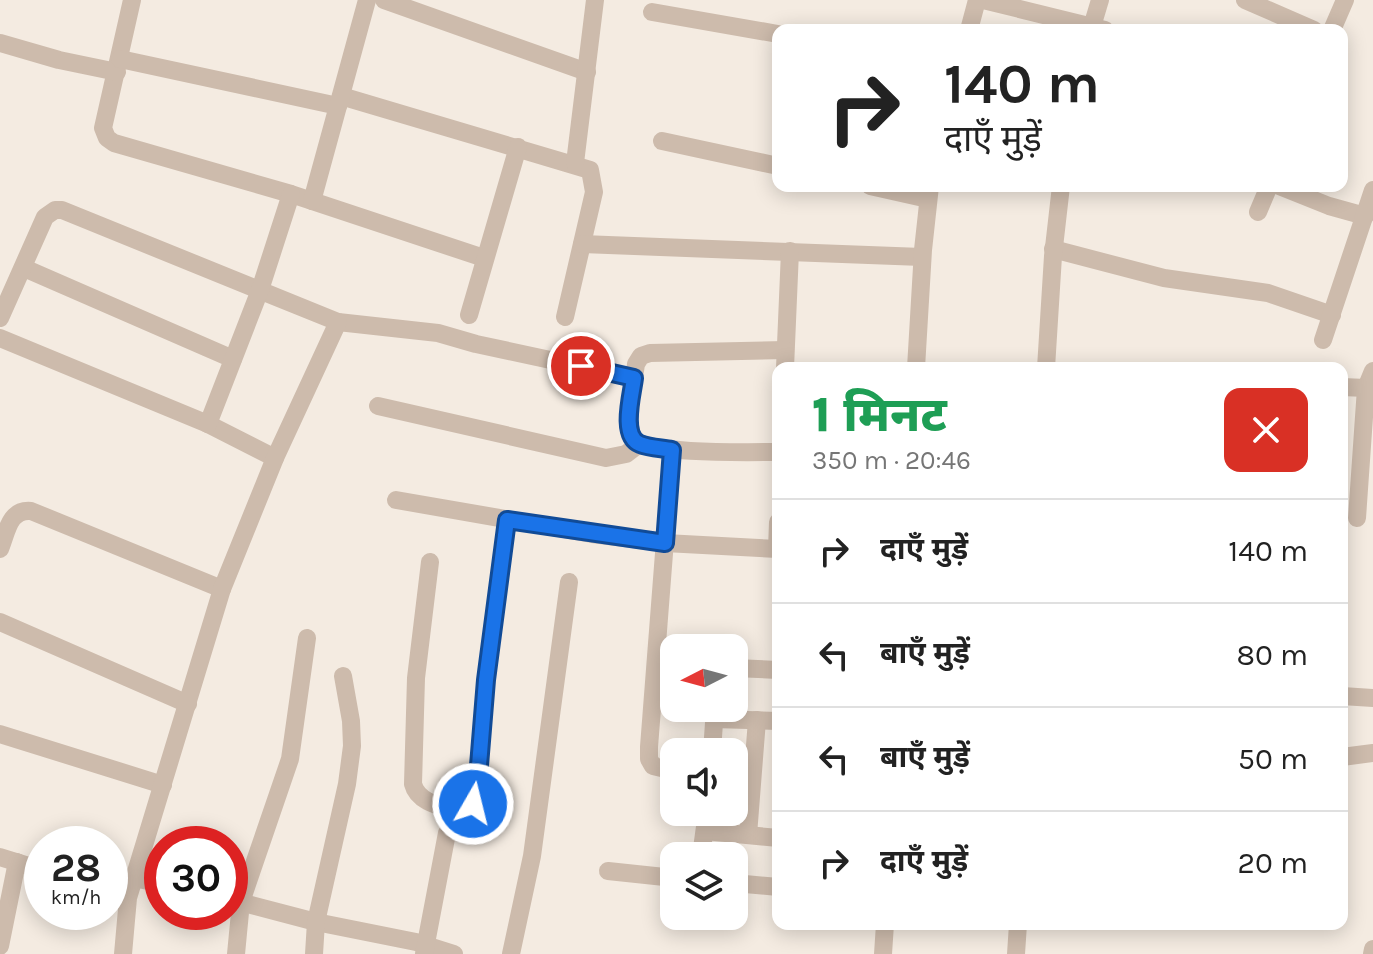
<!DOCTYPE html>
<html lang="hi">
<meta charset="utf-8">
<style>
:root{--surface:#fff;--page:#f6f6f6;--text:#222;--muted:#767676;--line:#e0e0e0}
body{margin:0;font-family:Karla,"Noto Sans Devanagari",sans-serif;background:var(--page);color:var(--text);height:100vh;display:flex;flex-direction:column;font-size:30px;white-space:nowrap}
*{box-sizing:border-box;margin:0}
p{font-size:26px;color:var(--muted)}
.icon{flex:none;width:44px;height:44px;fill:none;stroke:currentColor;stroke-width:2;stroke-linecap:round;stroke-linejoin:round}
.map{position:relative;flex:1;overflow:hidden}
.side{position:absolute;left:772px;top:362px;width:576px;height:568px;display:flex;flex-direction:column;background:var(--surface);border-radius:16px;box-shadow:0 4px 20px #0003}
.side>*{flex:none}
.banner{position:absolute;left:772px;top:24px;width:576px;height:168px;border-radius:16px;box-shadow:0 4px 20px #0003;background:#fff;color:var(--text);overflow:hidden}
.needle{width:52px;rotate:264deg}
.tools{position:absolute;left:660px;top:634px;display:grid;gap:16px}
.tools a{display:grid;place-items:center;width:88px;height:88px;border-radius:16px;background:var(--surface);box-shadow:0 4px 20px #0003;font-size:40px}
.speed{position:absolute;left:24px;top:826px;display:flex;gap:16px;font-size:40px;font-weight:700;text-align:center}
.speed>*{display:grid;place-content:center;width:104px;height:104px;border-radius:50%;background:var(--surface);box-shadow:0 4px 20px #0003;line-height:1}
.speed small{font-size:20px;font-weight:400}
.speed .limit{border:12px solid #d22;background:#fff;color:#111}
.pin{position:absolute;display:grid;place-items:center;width:68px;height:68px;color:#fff;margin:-34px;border:4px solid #fff;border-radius:50%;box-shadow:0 2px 8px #0007}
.me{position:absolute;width:88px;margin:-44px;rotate:8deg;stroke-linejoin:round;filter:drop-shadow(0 0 6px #0008)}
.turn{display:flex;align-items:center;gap:28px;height:168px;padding:0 40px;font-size:36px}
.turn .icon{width:104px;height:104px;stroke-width:2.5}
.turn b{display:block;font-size:56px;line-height:68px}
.round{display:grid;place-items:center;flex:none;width:84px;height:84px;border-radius:16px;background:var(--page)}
.headline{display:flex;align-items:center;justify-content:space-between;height:136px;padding:0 40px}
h1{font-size:48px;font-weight:800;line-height:60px;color:#1e9e55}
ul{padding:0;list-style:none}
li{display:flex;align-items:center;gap:24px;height:104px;padding:0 40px;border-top:2px solid var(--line)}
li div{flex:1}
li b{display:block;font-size:30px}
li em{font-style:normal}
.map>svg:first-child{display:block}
</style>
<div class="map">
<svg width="1373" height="954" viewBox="0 0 1373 954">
<rect width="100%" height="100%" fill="#f4ebe1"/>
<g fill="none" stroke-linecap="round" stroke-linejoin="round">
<g stroke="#cdbbac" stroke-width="18">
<polyline points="132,0 103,128 107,138 114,143 291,194 484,258"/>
<polyline points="384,0 587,72"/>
<polyline points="983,0 1105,30"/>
<polyline points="1245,0 1314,30"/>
<polyline points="652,12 778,34"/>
<polyline points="969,30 977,0"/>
<polyline points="1091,30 1100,0"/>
<polyline points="1332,30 1345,0"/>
<polyline points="0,43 59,60 117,72"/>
<polyline points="120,59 338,106"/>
<polyline points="341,96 590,170 594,192 565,317"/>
<polyline points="662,141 778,166"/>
<polyline points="575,163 595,0"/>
<polyline points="870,186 928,199"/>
<polyline points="1279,186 1329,206 1365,216"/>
<polyline points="312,201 367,0"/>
<polyline points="1258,212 1269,186"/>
<polyline points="582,244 922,257"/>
<polyline points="1053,249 1164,278 1268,293 1332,315"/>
<polyline points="24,268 233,359"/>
<polyline points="469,315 518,147"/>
<polyline points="0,318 45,217 55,210 62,210 338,322 438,333 476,344 634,378"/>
<polyline points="0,338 208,424 275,458"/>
<polyline points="1323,340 1373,190"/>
<polyline points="785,368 790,251"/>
<polyline points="916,368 923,250 930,186"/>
<polyline points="1046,368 1053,256 1061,186"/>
<polyline points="1342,387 1366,388"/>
<polyline points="378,406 606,458 626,454 639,444"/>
<polyline points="208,424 260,290 291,194"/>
<polyline points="672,450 649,747 649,759 653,766 674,771"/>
<path d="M778 452C755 452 642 455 632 438 624 426 634 380 636 364L641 356 650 353 785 350"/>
<polyline points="396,500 592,534 665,543 778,549"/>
<polyline points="1357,518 1366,388 1373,371"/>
<path d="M0 549C7 532 9 509 31 511L222 589"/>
<polyline points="777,549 778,522"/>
<path d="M430 562 416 678 413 784C418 804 445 807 463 813"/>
<polyline points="0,622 188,704"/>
<polyline points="734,668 778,670"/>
<polyline points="1342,696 1373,698"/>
<polyline points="714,719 778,721"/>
<polyline points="0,734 163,785"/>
<polyline points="712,752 715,708"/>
<polyline points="1342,757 1373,753"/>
<polyline points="705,831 778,838"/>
<polyline points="748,835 757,720"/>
<polyline points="701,856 707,812"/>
<polyline points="0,857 42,870"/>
<polyline points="608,871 674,878"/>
<polyline points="134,878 162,884"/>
<polyline points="734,883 778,887"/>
<polyline points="232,900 316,922 416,942 454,954"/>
<polyline points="0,946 17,862"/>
<polyline points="123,954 128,898 222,589 275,458 338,322"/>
<polyline points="236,954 241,902 290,759 307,638"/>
<polyline points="314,954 316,922 347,784 352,746 351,721 343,676"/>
<path d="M424 954 447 833C456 815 471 811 477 790L486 680 507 520"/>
<polyline points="511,954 532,856 569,582"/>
<polyline points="883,954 885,924"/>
<polyline points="1016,954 1018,924"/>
<polyline points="1372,954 1373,949"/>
</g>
</g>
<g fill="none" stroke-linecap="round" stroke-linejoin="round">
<defs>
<path id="route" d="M473 804 477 790 486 680 507 520 665 543 672 450C662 448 650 448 640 444 620 436 632 395 634 378L581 366"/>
</defs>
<use href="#route" stroke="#114b97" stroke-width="20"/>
<use href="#route" stroke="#1a73e8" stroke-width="14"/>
</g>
</svg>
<div class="tools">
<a><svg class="needle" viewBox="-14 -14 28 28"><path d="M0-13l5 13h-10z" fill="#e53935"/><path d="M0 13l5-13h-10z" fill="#767676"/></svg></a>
<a><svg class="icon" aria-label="sound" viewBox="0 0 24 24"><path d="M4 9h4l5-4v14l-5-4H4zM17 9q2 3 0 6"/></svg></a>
<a><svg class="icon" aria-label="layers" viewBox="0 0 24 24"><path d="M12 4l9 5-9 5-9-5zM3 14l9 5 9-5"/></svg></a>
</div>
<div class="speed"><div>28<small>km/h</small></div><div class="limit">30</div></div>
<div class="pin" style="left:581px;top:366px;background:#d93025"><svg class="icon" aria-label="arrive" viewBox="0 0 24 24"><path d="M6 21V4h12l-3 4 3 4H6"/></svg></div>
<svg class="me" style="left:473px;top:804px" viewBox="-20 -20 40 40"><circle r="17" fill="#1a73e8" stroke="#fff" stroke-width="3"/><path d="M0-11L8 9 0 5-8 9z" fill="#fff"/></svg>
<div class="banner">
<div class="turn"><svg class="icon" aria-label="right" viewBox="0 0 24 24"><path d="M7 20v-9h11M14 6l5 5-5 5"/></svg><div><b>140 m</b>दाएँ मुड़ें</div></div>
</div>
<section class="side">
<div class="headline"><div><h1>1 मिनट</h1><p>350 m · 20:46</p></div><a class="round" style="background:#d93025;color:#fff"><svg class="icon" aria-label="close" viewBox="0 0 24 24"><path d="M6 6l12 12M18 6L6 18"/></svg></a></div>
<ul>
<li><svg class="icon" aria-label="right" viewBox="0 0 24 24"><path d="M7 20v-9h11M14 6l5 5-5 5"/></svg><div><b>दाएँ मुड़ें</b></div><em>140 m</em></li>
<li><svg class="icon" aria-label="left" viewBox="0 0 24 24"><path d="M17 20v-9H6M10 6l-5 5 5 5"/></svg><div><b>बाएँ मुड़ें</b></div><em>80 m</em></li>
<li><svg class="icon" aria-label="left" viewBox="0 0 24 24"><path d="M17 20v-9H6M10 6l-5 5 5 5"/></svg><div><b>बाएँ मुड़ें</b></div><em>50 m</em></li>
<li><svg class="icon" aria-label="right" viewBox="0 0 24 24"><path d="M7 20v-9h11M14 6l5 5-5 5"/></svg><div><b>दाएँ मुड़ें</b></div><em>20 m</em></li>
</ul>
</section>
</div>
